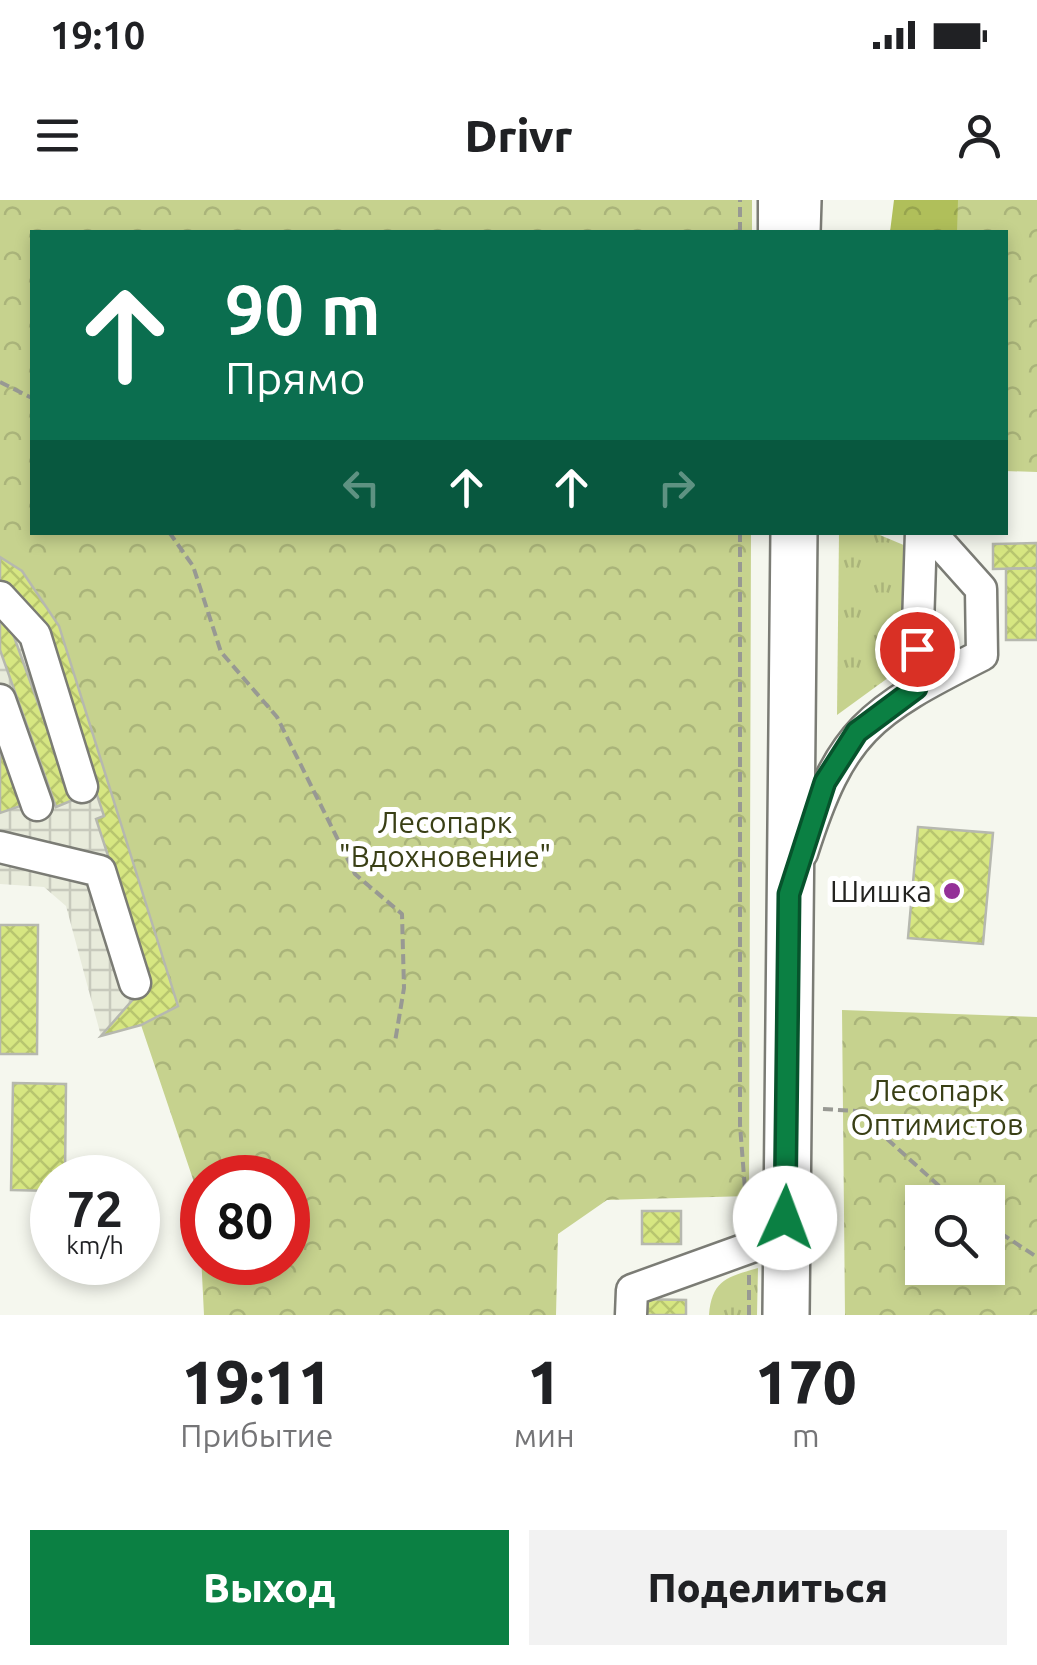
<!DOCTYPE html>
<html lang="ru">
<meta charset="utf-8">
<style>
:root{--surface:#fff;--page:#f2f2f2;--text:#202124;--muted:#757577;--accent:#0b8043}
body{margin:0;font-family:Ubuntu,sans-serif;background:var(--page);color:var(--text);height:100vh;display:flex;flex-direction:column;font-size:38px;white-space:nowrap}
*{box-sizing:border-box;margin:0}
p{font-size:32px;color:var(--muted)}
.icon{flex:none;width:55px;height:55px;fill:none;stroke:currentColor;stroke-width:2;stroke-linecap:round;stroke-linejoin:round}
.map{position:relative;height:1115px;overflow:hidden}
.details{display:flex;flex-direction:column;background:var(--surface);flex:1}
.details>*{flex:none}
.banner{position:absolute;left:30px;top:30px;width:978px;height:305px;border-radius:0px;box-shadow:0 5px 15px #0003;background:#0b6e4f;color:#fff;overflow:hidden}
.buttons{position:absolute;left:905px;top:985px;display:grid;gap:20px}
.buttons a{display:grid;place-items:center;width:100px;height:100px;border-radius:0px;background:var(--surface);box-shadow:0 5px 15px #0003;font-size:50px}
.speed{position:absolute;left:30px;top:955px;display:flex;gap:20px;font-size:50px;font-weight:700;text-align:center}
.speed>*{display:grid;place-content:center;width:130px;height:130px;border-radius:50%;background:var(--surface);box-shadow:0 5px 15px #0003;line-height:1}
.speed small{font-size:25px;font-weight:400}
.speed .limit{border:15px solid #d22;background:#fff;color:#111}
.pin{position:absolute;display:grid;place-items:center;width:85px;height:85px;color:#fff;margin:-42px;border:5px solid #fff;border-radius:50%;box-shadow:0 2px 10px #0007}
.me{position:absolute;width:110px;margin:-55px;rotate:2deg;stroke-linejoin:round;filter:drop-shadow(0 0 8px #0008)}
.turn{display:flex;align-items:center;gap:35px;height:210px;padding:0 30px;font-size:45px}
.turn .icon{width:130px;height:130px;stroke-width:2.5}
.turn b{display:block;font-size:70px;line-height:85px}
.lanes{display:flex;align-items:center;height:95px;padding:0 30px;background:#0003;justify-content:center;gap:50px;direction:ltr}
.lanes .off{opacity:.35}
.eta{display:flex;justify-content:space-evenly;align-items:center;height:170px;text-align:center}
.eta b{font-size:60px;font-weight:800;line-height:70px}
.cta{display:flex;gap:20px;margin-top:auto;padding:20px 30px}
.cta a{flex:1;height:115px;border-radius:0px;background:var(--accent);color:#fff;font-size:40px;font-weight:800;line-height:115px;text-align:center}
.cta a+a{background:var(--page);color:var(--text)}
.status{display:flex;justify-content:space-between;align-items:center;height:70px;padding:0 50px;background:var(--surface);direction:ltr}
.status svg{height:28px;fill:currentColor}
header{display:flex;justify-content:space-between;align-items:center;height:130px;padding:0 30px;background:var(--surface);font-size:45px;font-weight:800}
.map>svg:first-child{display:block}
</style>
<div class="status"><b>19:10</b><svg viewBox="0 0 49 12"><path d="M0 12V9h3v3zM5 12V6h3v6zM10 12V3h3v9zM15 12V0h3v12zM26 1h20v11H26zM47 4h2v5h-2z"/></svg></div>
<header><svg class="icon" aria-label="menu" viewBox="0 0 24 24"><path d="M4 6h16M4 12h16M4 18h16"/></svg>Drivr<svg class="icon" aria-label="person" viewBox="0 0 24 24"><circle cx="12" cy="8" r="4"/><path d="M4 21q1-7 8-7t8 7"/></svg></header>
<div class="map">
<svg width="1037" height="1115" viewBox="0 0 1037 1115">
<defs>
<pattern id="industrial-grid" width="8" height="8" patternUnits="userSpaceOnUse" patternTransform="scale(2.5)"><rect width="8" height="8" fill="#e8ebdb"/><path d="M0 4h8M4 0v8" fill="none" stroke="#c7c9bc"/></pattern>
<pattern id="grass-tufts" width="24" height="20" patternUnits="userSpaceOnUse" patternTransform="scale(2.5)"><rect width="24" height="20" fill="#c6d28e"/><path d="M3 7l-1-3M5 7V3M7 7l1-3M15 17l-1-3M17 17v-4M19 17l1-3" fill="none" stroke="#aab47a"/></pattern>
<pattern id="forest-crowns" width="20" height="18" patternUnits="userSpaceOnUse" patternTransform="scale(2.5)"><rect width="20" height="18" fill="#b0bf5a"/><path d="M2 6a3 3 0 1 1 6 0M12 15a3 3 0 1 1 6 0" fill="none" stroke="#97a44e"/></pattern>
<pattern id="park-crowns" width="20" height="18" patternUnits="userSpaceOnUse" patternTransform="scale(2.5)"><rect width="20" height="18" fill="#c6d28e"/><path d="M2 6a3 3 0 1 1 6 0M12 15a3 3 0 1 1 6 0" fill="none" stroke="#aab47a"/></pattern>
<pattern id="building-cross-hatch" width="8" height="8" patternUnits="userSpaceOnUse" patternTransform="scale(2.5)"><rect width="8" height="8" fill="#d6e681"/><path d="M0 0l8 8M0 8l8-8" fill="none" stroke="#b7c56f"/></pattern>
</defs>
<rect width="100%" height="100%" fill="#f5f7ee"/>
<polygon fill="url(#industrial-grid)" points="0,357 22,371 59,426 178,806 141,825 101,836 66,706 44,687 0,684"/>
<g fill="url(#grass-tufts)">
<polygon points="839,333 875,333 906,346 903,467 837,515"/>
<path d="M758 1068 757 1115H709C712 1080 727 1077 758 1068Z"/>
</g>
<polygon fill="url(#forest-crowns)" points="894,0 1037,0 1037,240 1005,32 890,32"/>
<g fill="url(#park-crowns)" fill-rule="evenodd">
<path d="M0 0H752V32H32V332L751 333 749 996 607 1000 558 1034 556 1115H204L198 994 141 825 178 805 59 426 22 371 0 357ZM202 978H288V1062H202Z"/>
<polygon points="958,0 1037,0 1037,272 1005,271 1005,32 957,32"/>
<path d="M842 810 1037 817V1115H845ZM922 1002H988V1068H922Z"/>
</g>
<g fill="url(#building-cross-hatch)" stroke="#b6b8af" stroke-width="2.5">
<polygon points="1037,343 1037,368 993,369 993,344"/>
<polygon points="0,357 22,371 59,426 178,806 141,825 101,836 149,781 96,619 104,616 43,433 0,380"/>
<polygon points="1037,368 1037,440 1006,440 1006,369"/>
<polygon points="0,413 8,420 73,600 56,607 0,450"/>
<polygon points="0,534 26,604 0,613"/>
<polygon points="918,627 993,633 983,744 908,738"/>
<polygon points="0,725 38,725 37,854 0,854"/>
<polygon points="13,883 66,884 65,978 52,978 52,991 11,990"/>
<rect x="642" y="1011" width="39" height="33"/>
<polygon points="636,1099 686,1100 686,1115 636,1115"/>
</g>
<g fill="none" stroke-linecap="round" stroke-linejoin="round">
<defs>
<g id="minor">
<polyline points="774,32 774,0"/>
<polyline points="0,397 35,435 82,587"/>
<polyline points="916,488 921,332"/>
<polyline points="0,500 37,605"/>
<polyline points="0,647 100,671 135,783"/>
<path d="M802 653C841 530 869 512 982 455L981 389 930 332"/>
<polyline points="631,1115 632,1090 757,1045 785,1018"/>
</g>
<g id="highway">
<polyline points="797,32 798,0"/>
<polyline points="786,1115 794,332"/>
</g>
</defs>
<use href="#minor" stroke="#7b7c75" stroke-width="35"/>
<use href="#highway" stroke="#7b7c75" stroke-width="50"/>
<g stroke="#989993" stroke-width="4" stroke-dasharray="10 5" stroke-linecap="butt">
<polyline points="740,32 740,0"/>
<polyline points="0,182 32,198"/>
<polyline points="169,332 193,366 221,452 277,517 355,674 402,714 404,788 395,842"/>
<polyline points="740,332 740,925 747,1015"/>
<polyline points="823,909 856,911 957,1002"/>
<polyline points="988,1025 1037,1057"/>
<polyline points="749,1075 749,1115"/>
</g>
<use href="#minor" stroke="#fff" stroke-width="30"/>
<use href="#highway" stroke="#fff" stroke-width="45"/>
</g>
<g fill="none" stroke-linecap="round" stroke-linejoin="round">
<defs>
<polyline id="route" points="785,1018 789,694 825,582 857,532 916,488 917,449"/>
</defs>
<use href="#route" stroke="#07532c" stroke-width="25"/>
<use href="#route" stroke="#0b8043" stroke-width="18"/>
</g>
<circle fill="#943197" stroke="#fff" stroke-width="4" cx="952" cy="691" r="10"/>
<g text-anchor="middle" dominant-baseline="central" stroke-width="10" stroke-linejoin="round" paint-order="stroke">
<g font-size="30" fill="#393f15" stroke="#fff">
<text x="445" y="622">Лесопарк<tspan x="445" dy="34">"Вдохновение"</tspan></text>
<text x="937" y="890">Лесопарк<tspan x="937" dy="34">Оптимистов</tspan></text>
</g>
<g font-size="30" fill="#232320" stroke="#fff" text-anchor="end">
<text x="932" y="691">Шишка</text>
</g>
</g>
</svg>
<div class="buttons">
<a><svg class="icon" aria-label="search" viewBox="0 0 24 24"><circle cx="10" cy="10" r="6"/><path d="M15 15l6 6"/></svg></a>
</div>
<div class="speed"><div>72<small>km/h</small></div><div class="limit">80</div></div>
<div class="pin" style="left:917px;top:449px;background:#d93025"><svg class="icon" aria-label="arrive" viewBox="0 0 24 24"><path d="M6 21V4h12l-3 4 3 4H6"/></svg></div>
<svg class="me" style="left:785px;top:1018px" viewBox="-20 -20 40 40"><circle r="19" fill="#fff"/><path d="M0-13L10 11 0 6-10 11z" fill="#0b8043"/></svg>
<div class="banner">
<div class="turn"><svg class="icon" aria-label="ahead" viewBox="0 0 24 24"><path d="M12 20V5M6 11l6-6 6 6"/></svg><div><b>90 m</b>Прямо</div></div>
<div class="lanes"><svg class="icon off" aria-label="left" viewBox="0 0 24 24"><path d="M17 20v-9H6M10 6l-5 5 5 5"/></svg><svg class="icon" aria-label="ahead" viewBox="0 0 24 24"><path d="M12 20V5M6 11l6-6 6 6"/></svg><svg class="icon" aria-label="ahead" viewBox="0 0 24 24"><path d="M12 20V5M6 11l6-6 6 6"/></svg><svg class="icon off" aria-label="right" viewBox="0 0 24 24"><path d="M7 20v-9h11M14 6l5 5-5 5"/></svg></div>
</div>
</div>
<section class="details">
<div class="eta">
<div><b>19:11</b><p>Прибытие</p></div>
<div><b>1</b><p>мин</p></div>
<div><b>170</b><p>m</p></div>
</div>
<div class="cta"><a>Выход</a><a>Поделиться</a></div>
</section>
